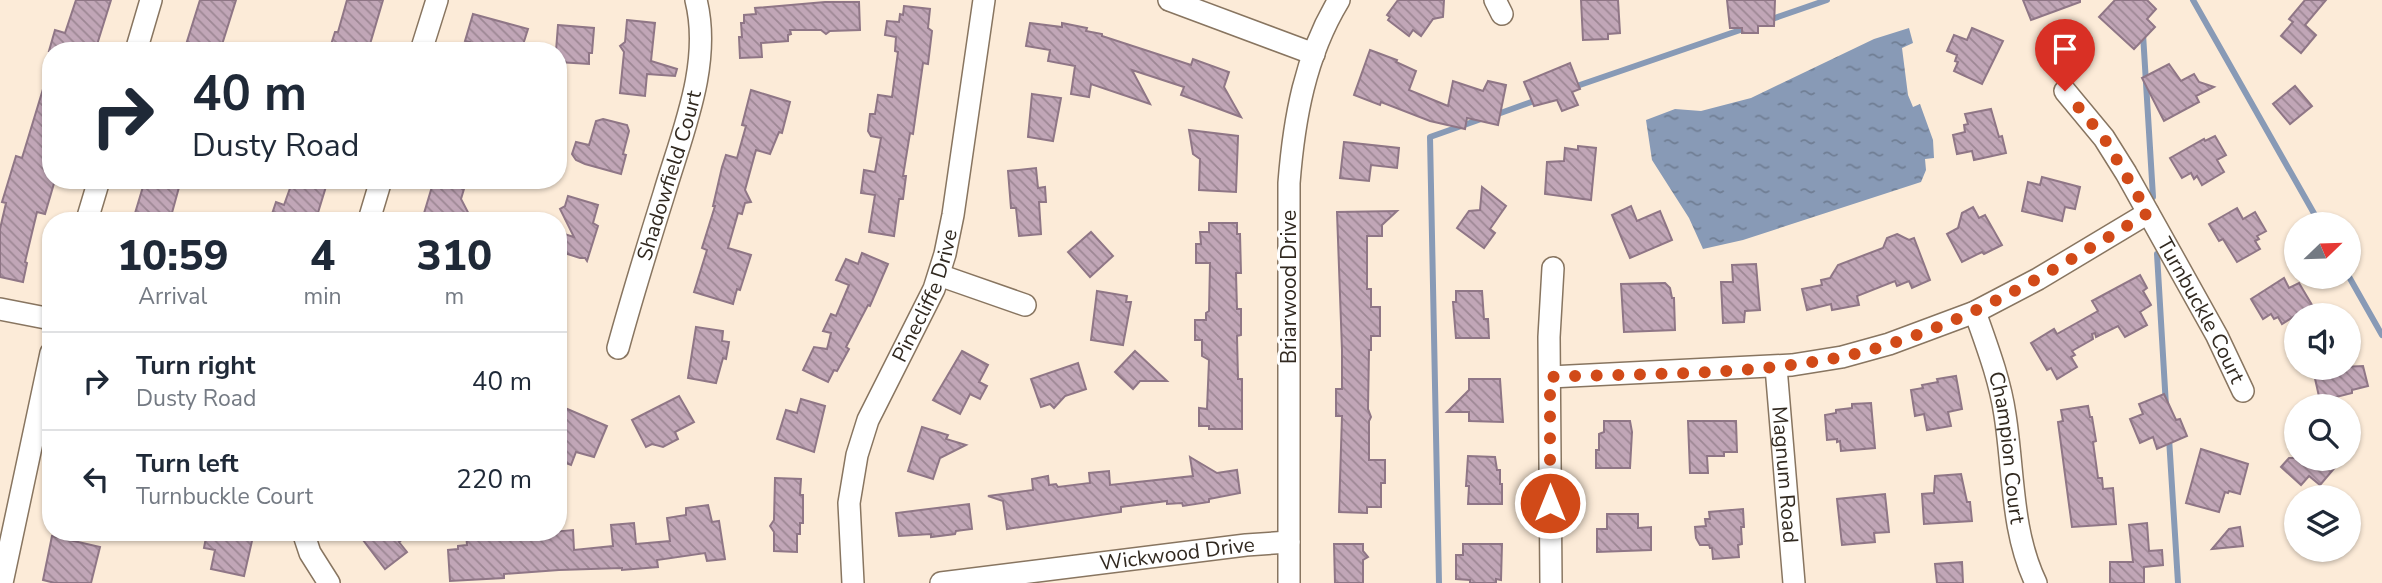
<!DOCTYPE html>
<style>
:root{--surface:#fff;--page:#f6f6f7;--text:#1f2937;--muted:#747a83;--line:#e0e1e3}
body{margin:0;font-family:"Nunito Sans",sans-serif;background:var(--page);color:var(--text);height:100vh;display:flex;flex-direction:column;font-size:26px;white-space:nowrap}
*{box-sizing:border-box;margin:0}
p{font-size:23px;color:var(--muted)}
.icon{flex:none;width:38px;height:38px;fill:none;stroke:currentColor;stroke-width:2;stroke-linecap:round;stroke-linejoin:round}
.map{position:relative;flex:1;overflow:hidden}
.details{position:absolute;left:42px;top:212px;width:525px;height:329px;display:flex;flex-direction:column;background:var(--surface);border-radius:28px;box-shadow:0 2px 5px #0004}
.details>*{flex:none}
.hud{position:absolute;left:42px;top:42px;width:525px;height:147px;border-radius:28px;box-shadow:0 2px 5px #0004;background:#fff;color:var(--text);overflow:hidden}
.needle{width:46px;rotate:67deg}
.controls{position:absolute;left:2284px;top:212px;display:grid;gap:14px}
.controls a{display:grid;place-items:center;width:77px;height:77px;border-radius:50%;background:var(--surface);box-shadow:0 2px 5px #0004;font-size:35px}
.pin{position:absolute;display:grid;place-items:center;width:60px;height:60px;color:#fff;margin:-72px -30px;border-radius:50% 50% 50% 0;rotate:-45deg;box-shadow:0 0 7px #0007}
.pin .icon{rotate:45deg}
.me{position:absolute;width:77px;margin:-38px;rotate:0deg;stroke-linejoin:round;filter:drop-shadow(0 0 5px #0008)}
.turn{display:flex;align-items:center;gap:24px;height:147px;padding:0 35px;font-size:32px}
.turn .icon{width:91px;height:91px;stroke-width:2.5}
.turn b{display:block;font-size:49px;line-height:60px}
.eta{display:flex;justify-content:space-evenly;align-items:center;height:119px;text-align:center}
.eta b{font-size:42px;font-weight:800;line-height:49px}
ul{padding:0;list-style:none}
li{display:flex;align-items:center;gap:21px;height:98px;padding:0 35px;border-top:2px solid var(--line)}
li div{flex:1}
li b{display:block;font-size:26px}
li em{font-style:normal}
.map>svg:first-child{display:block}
</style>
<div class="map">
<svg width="2382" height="583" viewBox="0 0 2382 583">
<defs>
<pattern id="water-ripples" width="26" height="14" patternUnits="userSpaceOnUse" patternTransform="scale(1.75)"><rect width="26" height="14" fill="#889ab6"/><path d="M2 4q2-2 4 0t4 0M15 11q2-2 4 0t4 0" fill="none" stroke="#707e94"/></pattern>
<pattern id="building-back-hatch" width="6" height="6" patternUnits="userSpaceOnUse" patternTransform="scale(1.75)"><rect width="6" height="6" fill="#c1a6b7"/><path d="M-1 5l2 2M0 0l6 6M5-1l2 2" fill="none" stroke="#9d8794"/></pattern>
</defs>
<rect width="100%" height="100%" fill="#fcebd8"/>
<polygon fill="url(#water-ripples)" points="1909,28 1913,43 1902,48 1908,95 1913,107 1920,104 1933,140 1934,158 1925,159 1926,170 1921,182 1743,240 1703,249 1689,218 1652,160 1646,120 1675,109 1701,111 1751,98 1874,39"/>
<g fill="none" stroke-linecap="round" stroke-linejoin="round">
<g stroke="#889ab6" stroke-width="6">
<polyline points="2193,0 2320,224"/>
<polyline points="1769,20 1827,0"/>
<polyline points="2143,34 2153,197"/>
<polyline points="1571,88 1749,27"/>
<polyline points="1495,115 1537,100"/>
<polyline points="2157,254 2166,406"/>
<polyline points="2348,275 2382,335"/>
<polyline points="2169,438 2178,583"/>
<polyline points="1439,583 1430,137 1484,118"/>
</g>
</g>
<g fill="url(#building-back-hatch)" stroke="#8f7686" stroke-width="2">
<polygon points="76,0 111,0 95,51 49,51 55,30 65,33"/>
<polygon points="200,0 236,0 220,51 184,51"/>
<polygon points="347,0 383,0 368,51 329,51 335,32 338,32"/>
<polygon points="1398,0 1444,0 1443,17 1433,19 1421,36 1413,30 1409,36 1388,20 1390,17 1387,15"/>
<polygon points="1581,0 1618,0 1620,33 1608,34 1608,39 1583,40"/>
<polygon points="1727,0 1775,0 1774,26 1758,26 1758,33 1742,33 1742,28 1730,28"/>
<polygon points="2023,0 2080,0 2080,2 2031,20"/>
<polygon points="2115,0 2147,0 2156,9 2147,19 2155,27 2134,49 2099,17"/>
<polygon points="2305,0 2326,0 2305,25 2316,35 2301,53 2281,36 2293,22 2289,19"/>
<polygon points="825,2 859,2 860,30 830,31 826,34 821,30 790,30 791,34 788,35 788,41 761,43 762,57 740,58 739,37 742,37 741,23 744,23 744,15 756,14 755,8"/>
<polygon points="904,6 930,9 928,28 932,31 928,64 923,63 913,134 910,133 903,176 906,176 903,199 899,199 894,236 869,232 875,195 861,193 864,170 875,172 881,138 871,136 868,131 870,114 875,114 878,95 892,97 898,52 895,51 896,37 885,35 887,21 899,22 900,14 903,15"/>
<polygon points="473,14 528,29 521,51 499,51 486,47 485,51 468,51 470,42 465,41"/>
<polygon points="627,20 655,23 651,61 677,69 675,76 647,74 645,96 620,93 624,52 620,46 625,42"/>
<polygon points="1030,23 1062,27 1062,23 1087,28 1086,31 1102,34 1102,36 1191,65 1193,59 1229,72 1224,87 1241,117 1181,95 1184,87 1132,70 1150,104 1091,84 1089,97 1071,94 1075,66 1048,61 1050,50 1026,46"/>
<polygon points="558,25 594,28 592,53 589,53 589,64 558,62 558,51 556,51"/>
<polygon points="1972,28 2003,41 1982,84 1954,71 1958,62 1955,61 1957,55 1947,51 1954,35 1967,40"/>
<polygon points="1370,50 1397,60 1396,62 1416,71 1409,90 1448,106 1453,81 1483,91 1488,81 1506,85 1498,125 1467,118 1465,129 1430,121 1381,102 1380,105 1354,95"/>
<polygon points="1570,63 1580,89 1572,92 1578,105 1562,111 1557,100 1534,106 1524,82"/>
<polygon points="2169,64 2181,81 2194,74 2199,82 2214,87 2196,96 2199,102 2164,121 2142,78"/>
<polygon points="47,76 51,77 51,180 55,180 45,214 37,212 25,262 27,263 23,282 0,277 0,229 6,203 2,202 16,156 22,158"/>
<polygon points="2295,86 2312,106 2290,124 2273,104"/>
<polygon points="751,90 790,102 782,133 779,132 770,154 756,150 745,190 751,202 745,203 742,214 738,213 728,248 751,255 740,290 737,289 733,304 694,292 707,250 702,248 715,206 713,206 722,167 726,155 737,158 746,126 742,125"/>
<polygon points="1032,94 1061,98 1053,141 1028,137"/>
<polygon points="1991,109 1999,137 2002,136 2006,153 1974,160 1972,151 1957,154 1953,135 1965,132 1964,125 1968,124 1965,114"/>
<polygon points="603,119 627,125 629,131 623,154 626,155 621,174 585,164 576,160 572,154 576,142 589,145 596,121"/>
<polygon points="1189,130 1238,136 1236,192 1199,190 1200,159 1193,154"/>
<polygon points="2215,136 2226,155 2217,160 2224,172 2202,185 2197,176 2194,179 2191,173 2182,178 2170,158 2204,139 2205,141"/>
<polygon points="1344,142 1399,148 1397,168 1371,165 1369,181 1340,178"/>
<polygon points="1578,146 1596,148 1591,200 1545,194 1547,162 1564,161 1565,148 1578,150"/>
<polygon points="1036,168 1038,188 1045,187 1046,202 1039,202 1041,234 1019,236 1016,208 1011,208 1008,171"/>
<polygon points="2042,177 2080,187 2075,209 2065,207 2062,221 2022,211 2028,182 2040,185"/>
<polygon points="145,180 181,180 170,220 133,220"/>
<polygon points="293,180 328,180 317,216 322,218 322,220 270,220 276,202 284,205"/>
<polygon points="434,180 464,189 461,199 472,220 422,220"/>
<polygon points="1482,187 1506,206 1490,229 1495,233 1484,248 1457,228 1469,211 1480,210"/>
<polygon points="568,196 598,205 593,223 598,226 587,261 585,258 580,258 558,251 558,232 574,237 560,209 565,206"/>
<polygon points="1631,206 1637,221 1660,211 1672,240 1630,258 1612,215"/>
<polygon points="1973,207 1979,218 1985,215 2002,245 1984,254 1982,252 1962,262 1947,234 1958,228 1962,213"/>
<polygon points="2237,208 2243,219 2255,212 2266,231 2257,236 2259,239 2255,241 2260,249 2237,262 2223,239 2219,241 2209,224"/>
<polygon points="1397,211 1382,225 1382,236 1367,236 1367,289 1371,289 1371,307 1380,307 1380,336 1371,336 1371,350 1369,350 1368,409 1371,417 1369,421 1369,460 1385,460 1385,483 1381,483 1381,507 1367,507 1367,513 1339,512 1342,416 1336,416 1336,389 1342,389 1342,350 1337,212"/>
<polygon points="1209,223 1237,223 1237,234 1240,234 1241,273 1236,273 1237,309 1241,309 1241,335 1237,336 1238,379 1242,379 1242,429 1209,429 1209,426 1199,426 1199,408 1207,409 1209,360 1202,356 1202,340 1195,340 1195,320 1206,320 1206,313 1209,311 1210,263 1196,263 1196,244 1201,244 1200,232 1209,232"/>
<polygon points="1091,232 1113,256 1090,277 1068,252"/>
<polygon points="1897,234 1909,240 1914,238 1930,280 1912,288 1909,281 1897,286 1895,281 1857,296 1859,305 1832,310 1831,304 1807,310 1802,289 1822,285 1821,280 1830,278 1838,265 1883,248 1887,238"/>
<polygon points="862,253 888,264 870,306 868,305 846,347 849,349 837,371 834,370 828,382 803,370 814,347 827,349 831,333 823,331 831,314 836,316 849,285 836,280 846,259 858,264"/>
<polygon points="1756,264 1760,310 1745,311 1744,322 1723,323 1721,282 1733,282 1732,265"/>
<polygon points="2140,275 2147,288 2143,291 2151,305 2140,312 2147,325 2125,337 2118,326 2096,337 2095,333 2092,334 2093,339 2072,351 2075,355 2071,357 2077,367 2057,379 2051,368 2047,370 2031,343 2054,329 2057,334 2098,311 2092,301"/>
<polygon points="2284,278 2289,288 2299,283 2312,305 2282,324 2278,317 2274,319 2271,314 2263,319 2251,299"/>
<polygon points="1665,283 1670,288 1672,298 1674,298 1675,330 1624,332 1621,284"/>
<polygon points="1097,291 1127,296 1126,302 1131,302 1123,345 1091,340"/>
<polygon points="1456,291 1482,291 1484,319 1488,319 1489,338 1456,338 1453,302 1456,302"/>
<polygon points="696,327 723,331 722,341 729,342 726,359 723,358 716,383 688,378"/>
<polygon points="962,351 988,365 979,382 987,386 980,399 970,394 960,414 933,400"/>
<polygon points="1135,351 1167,381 1140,381 1133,389 1115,372"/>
<polygon points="1078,363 1086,389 1065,396 1054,408 1050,404 1041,407 1031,379"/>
<polygon points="2363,366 2368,386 2352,390 2352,393 2320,401 2314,374 2321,373 2320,368"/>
<polygon points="1956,376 1962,409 1948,412 1951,426 1927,430 1924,414 1915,416 1911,390 1923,388 1922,385 1938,382 1937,379"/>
<polygon points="1469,379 1500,379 1503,422 1469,421 1469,412 1447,412 1469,390"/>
<polygon points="2164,394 2176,420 2180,419 2187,436 2157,449 2153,437 2140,443 2130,419 2143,414 2139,404"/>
<polygon points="679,396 694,422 675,432 678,439 663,447 652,444 646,447 632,420"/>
<polygon points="801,399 825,406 814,452 777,439 786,410 797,413"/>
<polygon points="1871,403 1875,448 1841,451 1840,441 1837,442 1837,439 1827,440 1825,415 1836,413 1836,410 1852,408 1852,404"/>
<polygon points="558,405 607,426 594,457 576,452 571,465 558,460"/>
<polygon points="2088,406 2090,417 2092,417 2096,441 2093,442 2098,478 2102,478 2103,489 2113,488 2116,524 2072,527 2058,422 2063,421 2061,410"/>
<polygon points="1604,421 1630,421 1632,432 1630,468 1596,468 1596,450 1599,450 1599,434 1604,432"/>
<polygon points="1688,421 1736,421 1737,452 1724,452 1724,456 1707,456 1708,473 1690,473"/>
<polygon points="922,427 948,435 946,439 966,445 940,458 933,479 908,471"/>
<polygon points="2201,449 2248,464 2240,494 2229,491 2228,493 2225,492 2219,512 2186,503"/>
<polygon points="1468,456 1495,457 1497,470 1500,470 1500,484 1502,484 1502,504 1468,504 1469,486 1466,486"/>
<polygon points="1190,457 1217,473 1237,470 1240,493 1209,499 1209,502 1183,506 1182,503 1167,504 1167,501 1121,507 1121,512 1007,529 1003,501 988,496 1033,490 1032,479 1048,476 1049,485 1056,484 1058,487 1090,483 1089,473 1109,471 1110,485 1193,476"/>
<polygon points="2289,458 2343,458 2320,485 2309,476 2301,485 2281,467"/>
<polygon points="1961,474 1967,502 1970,502 1972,521 1924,524 1922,494 1934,493 1935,476"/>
<polygon points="775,478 801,479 800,495 803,495 803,523 800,523 800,534 797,534 797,552 774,551 774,532 770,526 774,520"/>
<polygon points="1885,494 1889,532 1874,533 1875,542 1842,545 1837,499"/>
<polygon points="969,504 972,529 956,531 955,534 931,537 931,534 899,536 896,513"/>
<polygon points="708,505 712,522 719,521 725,559 707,561 705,553 657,560 658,567 622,570 622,568 559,570 504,574 504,578 450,581 448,550 458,549 458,546 467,545 466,532 527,532 530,534 573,530 574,550 613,546 611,525 634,523 636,544 670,541 667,518 686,515 686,508"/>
<polygon points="1743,509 1744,527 1741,527 1742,544 1738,545 1739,557 1713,559 1712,548 1710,548 1709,545 1700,545 1696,538 1695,527 1706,526 1705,519 1710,519 1709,512"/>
<polygon points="1607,514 1638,514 1638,528 1651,527 1651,550 1597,552 1597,529 1607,529"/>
<polygon points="2147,523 2149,551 2162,550 2163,565 2144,567 2144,583 2110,583 2110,562 2133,562 2129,525"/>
<polygon points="2240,527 2243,546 2212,549 2229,529"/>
<polygon points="207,532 254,532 244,576 211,569 215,550 204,548"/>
<polygon points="357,532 412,532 399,542 407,552 385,569"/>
<polygon points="52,536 100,547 91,583 55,583 43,580"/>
<polygon points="1334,544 1363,544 1363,551 1368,557 1363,560 1363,583 1335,583"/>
<polygon points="1463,544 1502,544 1501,580 1496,579 1496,583 1470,583 1470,580 1456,579 1456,555 1463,555"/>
<polygon points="1962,562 1963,583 1937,583 1935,564"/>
</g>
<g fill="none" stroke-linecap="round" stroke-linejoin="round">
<defs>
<g id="minor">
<polyline points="1169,0 1314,54"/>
<polyline points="1495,0 1502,14"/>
<polyline points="136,51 151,0"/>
<polyline points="421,51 437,0"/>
<path id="s1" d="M2065 91 2104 138 2126 173 2217 336 2243 391"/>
<polyline points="87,220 99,180"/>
<polyline points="369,220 381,180"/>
<polyline points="939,275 1025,305"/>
<polyline points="0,309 51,319"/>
<path id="s2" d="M1975 312C1987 346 2000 380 2005 415 2014 472 2011 531 2036 583"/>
<path id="s3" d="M618 348C632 297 648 245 664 194 682 133 712 64 696 0"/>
<path id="s4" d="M1776 367 1794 583"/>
<polyline points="1550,377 1792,365 1842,357 1889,344 1975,312 2038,279 2148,213"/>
<polyline points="303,532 310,553 329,583"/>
<polyline points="2,583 51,353"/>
<path id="s5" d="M853 583 849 503 857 455 868 420 934 289 945 254 953 215 984 0"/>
<path id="s6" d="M941 583 1246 545 1289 542"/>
<path d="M1289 583V183C1294 119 1305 56 1339 0"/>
<polyline points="1551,583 1549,337 1553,268"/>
</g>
</defs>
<use href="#minor" stroke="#887560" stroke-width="24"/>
<use href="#minor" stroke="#fff" stroke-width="21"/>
</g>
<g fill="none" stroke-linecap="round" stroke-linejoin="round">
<path stroke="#d14a18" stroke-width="12" stroke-dasharray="0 21.6" d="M1550 503V377C1646 373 1746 376 1841 357 1954 333 2051 272 2148 213L2104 138 2065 91"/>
</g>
<g text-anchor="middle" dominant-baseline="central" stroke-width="6" stroke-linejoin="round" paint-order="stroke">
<g font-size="21" fill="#312920" stroke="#fff">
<text stroke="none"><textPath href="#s3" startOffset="180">Shadowfield Court</textPath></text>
<text transform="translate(1289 287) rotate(-90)">Briarwood Drive</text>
<text stroke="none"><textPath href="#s5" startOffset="303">Pinecliffe Drive</textPath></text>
<text stroke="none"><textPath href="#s1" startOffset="259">Turnbuckle Court</textPath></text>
<text stroke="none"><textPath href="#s2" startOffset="140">Champion Court</textPath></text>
<text stroke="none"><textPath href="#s4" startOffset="108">Magnum Road</textPath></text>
<text stroke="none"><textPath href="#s6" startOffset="238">Wickwood Drive</textPath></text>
</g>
</g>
</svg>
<div class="controls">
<a><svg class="needle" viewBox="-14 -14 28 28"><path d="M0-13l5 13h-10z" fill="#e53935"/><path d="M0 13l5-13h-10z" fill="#747a83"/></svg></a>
<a><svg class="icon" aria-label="sound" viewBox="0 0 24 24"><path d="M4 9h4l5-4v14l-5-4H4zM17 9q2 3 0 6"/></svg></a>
<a><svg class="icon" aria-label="search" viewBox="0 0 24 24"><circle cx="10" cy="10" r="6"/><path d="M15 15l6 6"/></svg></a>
<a><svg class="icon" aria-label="layers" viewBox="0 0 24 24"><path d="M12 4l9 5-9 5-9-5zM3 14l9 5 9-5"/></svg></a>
</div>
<div class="pin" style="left:2065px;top:91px;background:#d93025"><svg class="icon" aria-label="arrive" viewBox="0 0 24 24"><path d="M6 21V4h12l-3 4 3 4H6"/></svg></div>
<svg class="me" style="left:1550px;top:503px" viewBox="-20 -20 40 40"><circle r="17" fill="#d14a18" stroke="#fff" stroke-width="3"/><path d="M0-11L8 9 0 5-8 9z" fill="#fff"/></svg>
<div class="hud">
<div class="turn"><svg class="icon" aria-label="right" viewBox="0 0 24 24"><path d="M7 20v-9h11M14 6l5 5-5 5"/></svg><div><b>40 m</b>Dusty Road</div></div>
</div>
<section class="details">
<div class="eta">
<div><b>10:59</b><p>Arrival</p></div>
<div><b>4</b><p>min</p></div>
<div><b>310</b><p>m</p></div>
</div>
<ul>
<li><svg class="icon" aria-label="right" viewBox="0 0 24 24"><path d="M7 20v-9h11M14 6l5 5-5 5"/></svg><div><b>Turn right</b><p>Dusty Road</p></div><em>40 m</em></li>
<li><svg class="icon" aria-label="left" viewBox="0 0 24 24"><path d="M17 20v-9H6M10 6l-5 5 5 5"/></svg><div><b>Turn left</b><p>Turnbuckle Court</p></div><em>220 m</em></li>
</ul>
</section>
</div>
